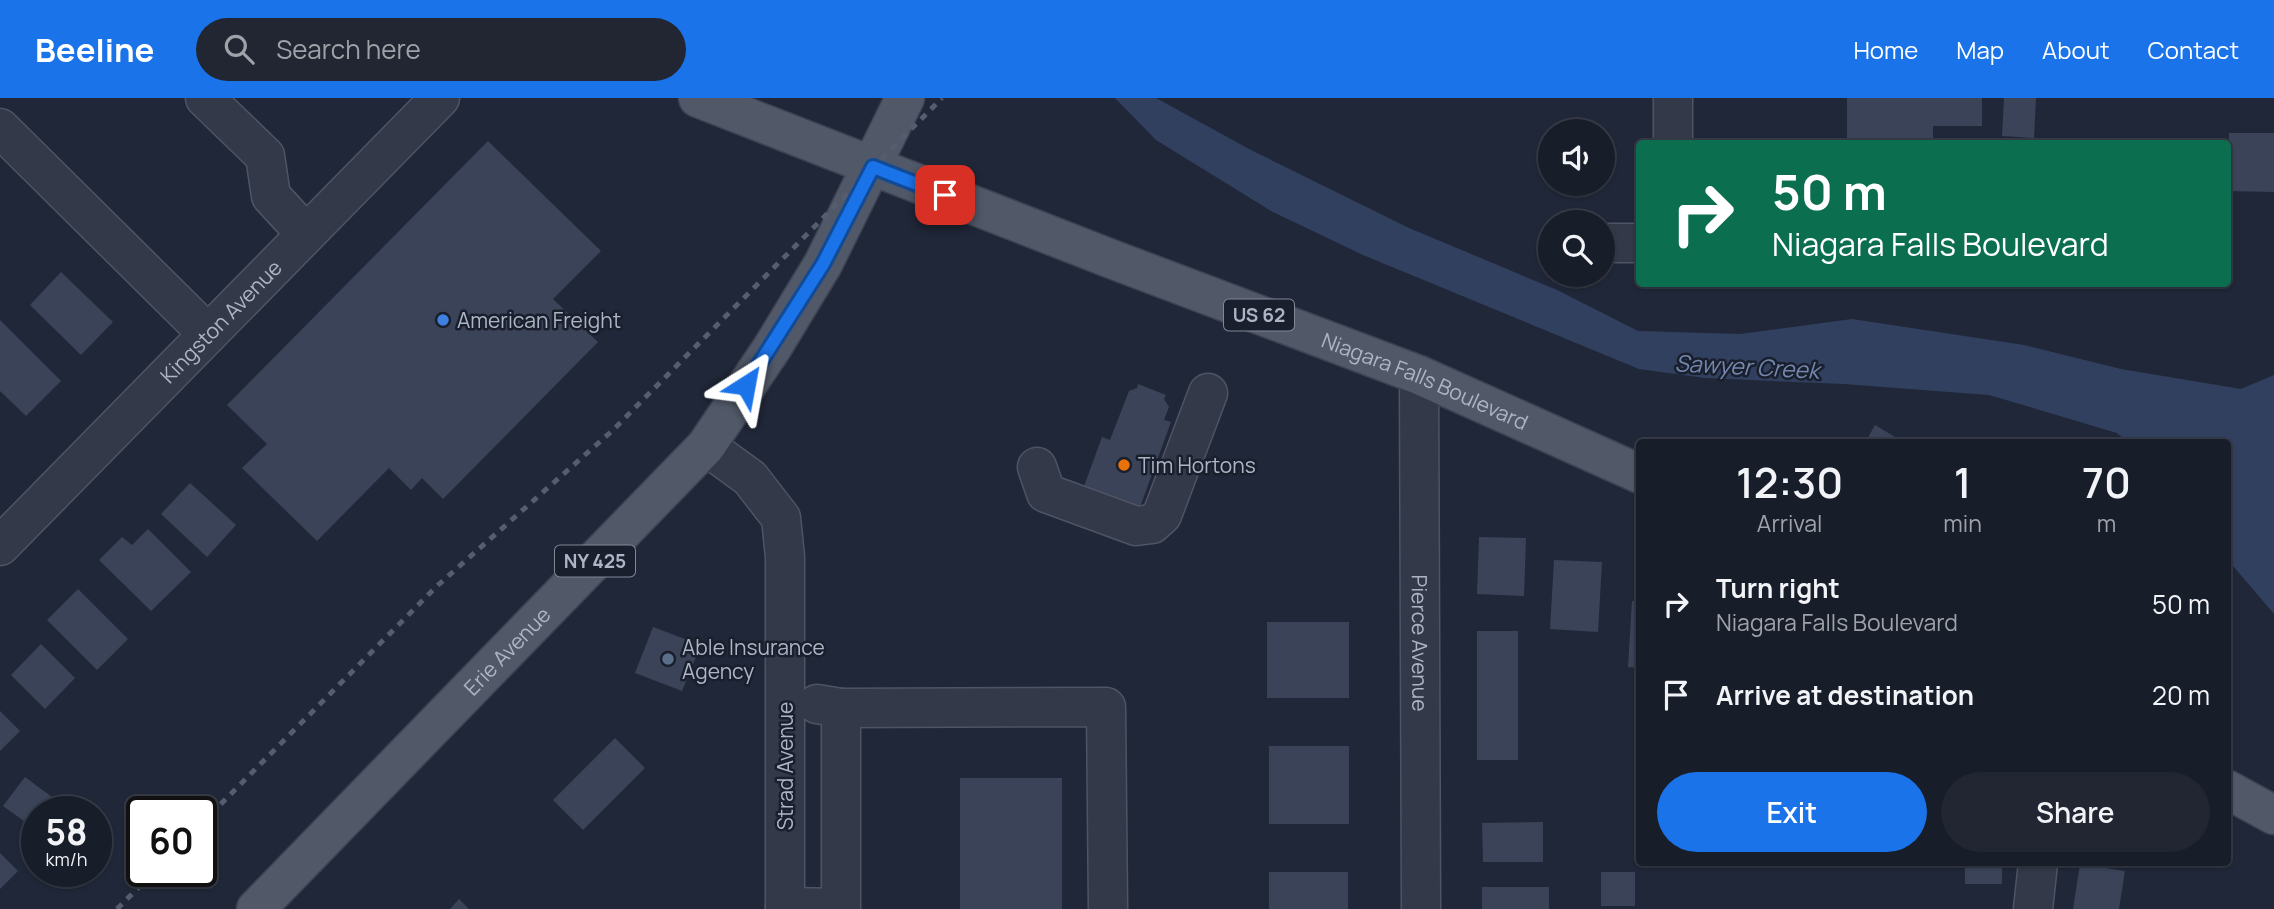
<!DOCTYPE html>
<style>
:root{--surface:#181d2a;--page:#212632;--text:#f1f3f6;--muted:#9fa2a8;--line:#363b47;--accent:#1a73e8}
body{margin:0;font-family:Manrope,sans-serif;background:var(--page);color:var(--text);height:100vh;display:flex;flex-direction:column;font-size:26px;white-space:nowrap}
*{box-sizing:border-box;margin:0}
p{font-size:23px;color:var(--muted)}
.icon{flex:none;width:38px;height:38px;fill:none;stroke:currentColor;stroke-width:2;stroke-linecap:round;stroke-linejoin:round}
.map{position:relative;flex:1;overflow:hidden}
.sheet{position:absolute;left:1636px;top:341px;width:595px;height:427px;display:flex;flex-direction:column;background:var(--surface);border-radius:7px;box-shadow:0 2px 5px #0004,0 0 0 2px var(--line)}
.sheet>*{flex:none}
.hud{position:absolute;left:1636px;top:42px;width:595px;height:147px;border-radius:7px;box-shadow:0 2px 5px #0004,0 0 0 2px var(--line);background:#0b6e4f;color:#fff;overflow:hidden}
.controls{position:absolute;left:1538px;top:21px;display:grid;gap:14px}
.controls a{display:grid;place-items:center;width:77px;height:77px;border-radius:50%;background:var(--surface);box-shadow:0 2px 5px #0004,0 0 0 2px var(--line);font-size:35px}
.speed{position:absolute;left:21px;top:698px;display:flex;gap:14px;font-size:35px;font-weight:700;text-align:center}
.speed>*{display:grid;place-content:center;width:91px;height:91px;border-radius:50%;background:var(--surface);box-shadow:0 2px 5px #0004,0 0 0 2px var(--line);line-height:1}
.speed small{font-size:18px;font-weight:400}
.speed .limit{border:4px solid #111;border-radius:10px;background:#fff;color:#111}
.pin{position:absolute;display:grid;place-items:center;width:60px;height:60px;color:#fff;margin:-30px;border-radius:14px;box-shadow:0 4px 10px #0006}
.me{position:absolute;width:77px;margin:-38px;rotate:34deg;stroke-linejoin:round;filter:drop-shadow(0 0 5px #0008)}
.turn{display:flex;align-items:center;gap:24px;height:147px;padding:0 21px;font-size:32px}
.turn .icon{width:91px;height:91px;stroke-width:2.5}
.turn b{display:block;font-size:49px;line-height:60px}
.eta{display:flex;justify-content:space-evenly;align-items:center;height:119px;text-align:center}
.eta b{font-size:42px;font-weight:600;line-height:49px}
.button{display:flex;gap:14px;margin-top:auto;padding:14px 21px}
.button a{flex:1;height:80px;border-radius:42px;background:var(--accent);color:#fff;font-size:28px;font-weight:600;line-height:80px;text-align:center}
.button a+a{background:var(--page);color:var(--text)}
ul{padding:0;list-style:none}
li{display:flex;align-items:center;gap:21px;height:91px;padding:0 21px}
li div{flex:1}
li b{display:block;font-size:26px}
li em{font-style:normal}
header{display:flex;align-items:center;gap:42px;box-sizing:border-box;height:98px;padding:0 35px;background:var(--accent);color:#fff}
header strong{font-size:33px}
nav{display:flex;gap:38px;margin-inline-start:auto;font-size:24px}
.search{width:490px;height:63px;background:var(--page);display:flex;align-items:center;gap:18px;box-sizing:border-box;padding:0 24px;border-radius:38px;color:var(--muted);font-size:26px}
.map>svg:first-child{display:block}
</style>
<header>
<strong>Beeline</strong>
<div class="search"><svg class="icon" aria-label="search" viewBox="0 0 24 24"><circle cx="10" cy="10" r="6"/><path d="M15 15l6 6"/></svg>Search here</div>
<nav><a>Home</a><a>Map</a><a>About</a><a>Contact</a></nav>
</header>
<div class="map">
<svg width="2274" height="811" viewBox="0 0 2274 811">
<rect width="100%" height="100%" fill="#202738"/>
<polygon fill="#324060" points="1115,0 1156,0 1251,52 1409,130 1557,192 1638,233 1740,236 1852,221 2024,247 2121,271 2241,291 2274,277 2274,516 2228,462 2228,345 2129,345 2117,335 1989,297 1844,286 1705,280 1639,271 1363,157 1273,114 1156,42"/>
<g fill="#3b4358">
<polygon points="1847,0 1982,0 1982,28 1933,28 1933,46 1847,46"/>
<polygon points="2004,0 2036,0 2034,40 2002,38"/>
<polygon points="2229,35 2274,35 2274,94 2228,93"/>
<polygon points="488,43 601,153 553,201 598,244 443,401 422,380 411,392 389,370 317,443 242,370 267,346 227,307"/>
<polygon points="61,174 113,224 81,257 30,207"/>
<polygon points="0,222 61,283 26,318 0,293"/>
<polygon points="1138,286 1166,297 1164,301 1169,309 1164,322 1171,324 1139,412 1083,391 1102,339 1110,342 1129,293 1137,290"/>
<polygon points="1875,327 1905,345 1865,345"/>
<polygon points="190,385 236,427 207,459 161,416"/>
<polygon points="148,431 191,474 151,513 99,462 122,439 132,447"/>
<polygon points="1479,439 1526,440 1524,498 1477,496"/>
<polygon points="1554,462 1602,464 1598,534 1550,531"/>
<polygon points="78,491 128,541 97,572 47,522"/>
<polygon points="1632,503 1640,504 1640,570 1628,569"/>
<rect x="1267" y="524" width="82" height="76"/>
<polygon points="653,529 701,547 682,593 635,575"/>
<rect x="1477" y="533" width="41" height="129"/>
<polygon points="41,546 75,580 45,611 11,577"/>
<polygon points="0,613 20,633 0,653"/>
<polygon points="615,640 645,670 583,732 553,702"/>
<rect x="1269" y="648" width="80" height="78"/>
<polygon points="25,679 56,702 47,714 37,714 37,728 35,731 3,708"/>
<rect x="960" y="680" width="102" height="131"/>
<polygon points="1543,724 1543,764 1483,764 1482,725"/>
<polygon points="0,755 18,773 0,791"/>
<rect x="1965" y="765" width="37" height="21"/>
<polygon points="2080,766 2125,773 2119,811 2073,811"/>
<rect x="1269" y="774" width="79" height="37"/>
<rect x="1601" y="774" width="34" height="34"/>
<rect x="1482" y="789" width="67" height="22"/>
<polygon points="459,801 469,811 450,811"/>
</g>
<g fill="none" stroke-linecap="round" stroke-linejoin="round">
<defs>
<g id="minor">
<polyline points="205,0 265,58 271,98 306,136"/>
<polyline points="1673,0 1673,46"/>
<polyline points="0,30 208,236"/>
<polyline points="1603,145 1640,145"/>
<path id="s1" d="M1419 277 1421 811"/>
<polyline points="706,348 750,380 781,420 785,459 785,811"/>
<polyline points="1037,369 1046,395 1136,428 1152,426 1162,417 1208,295"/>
<path id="s2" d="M0 448 440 0"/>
<polyline points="841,610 1106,609 1108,811"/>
<polyline points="785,809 841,810 841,610 817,606"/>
<polyline points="2033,811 2038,765"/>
</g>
<g id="major">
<path id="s3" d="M698 0 1114 162 1419 277 1640 376"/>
<polyline points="2228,692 2274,717"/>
<path id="s4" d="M256 811 706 348 772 250 823 166 905 0"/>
</g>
</defs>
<use href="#minor" stroke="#4e5463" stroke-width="41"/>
<use href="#major" stroke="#3d4252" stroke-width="41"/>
<use href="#minor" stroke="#333948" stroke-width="38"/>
<use href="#major" stroke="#515868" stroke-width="38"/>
<g stroke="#555d6f" stroke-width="5" stroke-dasharray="7 7" stroke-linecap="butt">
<polyline points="201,726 437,488 612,333 942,0"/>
<polyline points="117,811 154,774"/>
</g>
</g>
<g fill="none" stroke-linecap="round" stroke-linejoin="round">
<defs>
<polyline id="route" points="746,287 823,166 873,69 945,97"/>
</defs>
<use href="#route" stroke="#114b97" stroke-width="18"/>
<use href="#route" stroke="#1a73e8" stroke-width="12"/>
</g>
<circle fill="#3f7fe0" stroke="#191f2c" stroke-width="2.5" cx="443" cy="222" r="7"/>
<circle fill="#e8710a" stroke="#191f2c" stroke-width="2.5" cx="1124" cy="367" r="7"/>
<circle fill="#5c6f8a" stroke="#191f2c" stroke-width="2.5" cx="668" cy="561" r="7"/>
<g text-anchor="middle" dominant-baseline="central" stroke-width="5" stroke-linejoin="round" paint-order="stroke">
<g fill="#191f2c" stroke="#818797" stroke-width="2">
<rect x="1224" y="201.5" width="70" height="31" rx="5"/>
<rect x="555" y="447.5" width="80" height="31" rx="5"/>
</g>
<g font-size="19" font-weight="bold" fill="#adb4c5">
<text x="1259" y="217">US 62</text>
<text x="595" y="463">NY 425</text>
</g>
<g font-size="21" fill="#adb4c5" stroke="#191f2c" text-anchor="start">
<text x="457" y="222">American Freight</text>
<text x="1138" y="367">Tim Hortons</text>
<text x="682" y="549">Able Insurance<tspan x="682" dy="24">Agency</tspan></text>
</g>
<g font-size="21" fill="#adb4c5" stroke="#191f2c">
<text stroke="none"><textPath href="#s2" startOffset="315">Kingston Avenue</textPath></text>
<text stroke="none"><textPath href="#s3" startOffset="780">Niagara Falls Boulevard</textPath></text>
<text stroke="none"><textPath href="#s1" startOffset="268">Pierce Avenue</textPath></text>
<text stroke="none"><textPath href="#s4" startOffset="360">Erie Avenue</textPath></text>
<text transform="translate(785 668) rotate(-90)">Strad Avenue</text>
</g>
<g font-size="23" font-style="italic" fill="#7486ae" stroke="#191f2c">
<text transform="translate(1747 268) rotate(3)">Sawyer Creek</text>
</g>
</g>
</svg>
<div class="controls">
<a><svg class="icon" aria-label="sound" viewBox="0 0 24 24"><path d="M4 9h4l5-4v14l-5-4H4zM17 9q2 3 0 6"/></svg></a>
<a><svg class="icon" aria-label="search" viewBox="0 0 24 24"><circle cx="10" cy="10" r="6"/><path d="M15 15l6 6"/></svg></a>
</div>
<div class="speed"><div>58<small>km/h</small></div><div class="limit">60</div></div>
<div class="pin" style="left:945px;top:97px;background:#d93025"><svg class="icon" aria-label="arrive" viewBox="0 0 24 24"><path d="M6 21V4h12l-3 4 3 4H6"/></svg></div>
<svg class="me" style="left:746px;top:287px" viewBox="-20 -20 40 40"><path d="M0-17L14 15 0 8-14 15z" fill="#1a73e8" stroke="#fff" stroke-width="4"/></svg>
<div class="hud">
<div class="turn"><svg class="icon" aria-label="right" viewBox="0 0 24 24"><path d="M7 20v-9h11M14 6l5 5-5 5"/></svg><div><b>50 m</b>Niagara Falls Boulevard</div></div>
</div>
<section class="sheet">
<div class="eta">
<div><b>12:30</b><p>Arrival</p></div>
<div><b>1</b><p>min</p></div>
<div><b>70</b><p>m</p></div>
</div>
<ul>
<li><svg class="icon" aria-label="right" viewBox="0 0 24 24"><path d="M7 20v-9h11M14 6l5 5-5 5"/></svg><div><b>Turn right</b><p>Niagara Falls Boulevard</p></div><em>50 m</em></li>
<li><svg class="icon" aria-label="arrive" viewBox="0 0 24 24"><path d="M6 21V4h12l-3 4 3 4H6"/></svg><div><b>Arrive at destination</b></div><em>20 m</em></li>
</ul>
<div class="button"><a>Exit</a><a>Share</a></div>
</section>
</div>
